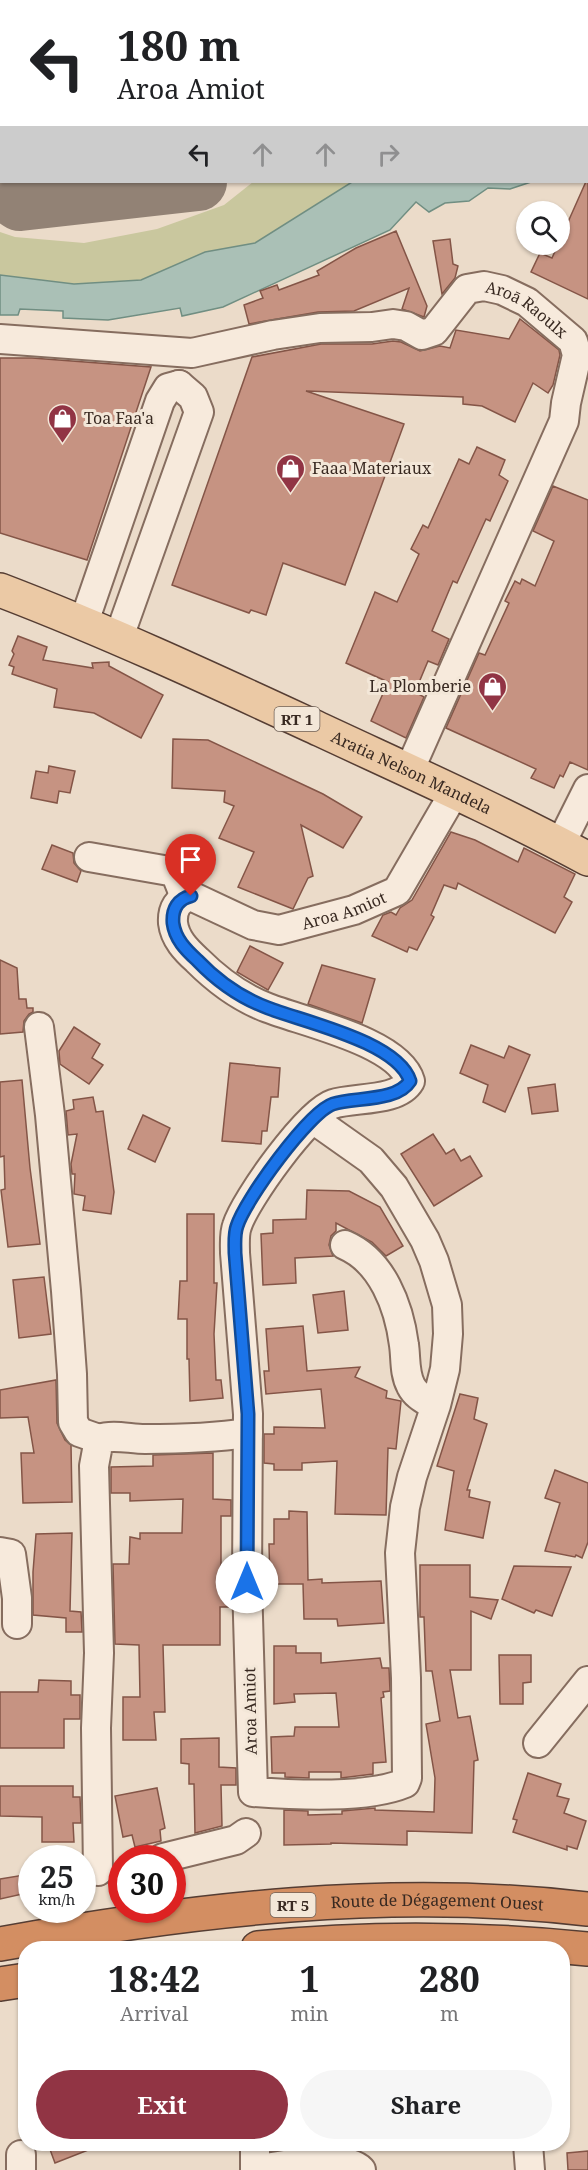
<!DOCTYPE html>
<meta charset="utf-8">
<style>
:root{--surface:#fff;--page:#f6f6f6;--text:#202124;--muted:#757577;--accent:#913444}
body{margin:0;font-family:"Noto Serif",serif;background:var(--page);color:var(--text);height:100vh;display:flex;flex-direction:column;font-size:22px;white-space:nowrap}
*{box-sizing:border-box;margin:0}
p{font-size:20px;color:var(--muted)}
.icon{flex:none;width:33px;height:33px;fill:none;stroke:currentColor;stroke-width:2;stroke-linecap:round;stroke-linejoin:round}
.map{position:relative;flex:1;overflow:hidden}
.drawer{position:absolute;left:18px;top:1941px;width:552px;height:210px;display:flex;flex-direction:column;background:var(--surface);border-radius:24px;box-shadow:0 2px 4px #0004}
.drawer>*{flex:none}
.guide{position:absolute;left:0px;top:0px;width:588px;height:183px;box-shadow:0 2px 4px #0004;background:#fff;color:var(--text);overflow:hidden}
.fabs{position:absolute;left:516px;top:201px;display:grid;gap:12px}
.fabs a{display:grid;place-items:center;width:54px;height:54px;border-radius:50%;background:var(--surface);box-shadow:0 2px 4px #0004;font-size:30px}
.speed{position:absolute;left:18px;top:1845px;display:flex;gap:12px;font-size:30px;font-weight:700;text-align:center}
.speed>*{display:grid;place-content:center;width:78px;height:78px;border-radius:50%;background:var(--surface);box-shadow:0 2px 4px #0004;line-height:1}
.speed small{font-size:15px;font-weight:400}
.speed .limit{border:9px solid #d22;background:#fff;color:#111}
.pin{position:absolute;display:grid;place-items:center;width:51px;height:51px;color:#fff;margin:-62px -26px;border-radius:50% 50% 50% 0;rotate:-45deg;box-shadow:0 0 6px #0007}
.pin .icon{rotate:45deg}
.me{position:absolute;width:66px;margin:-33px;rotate:0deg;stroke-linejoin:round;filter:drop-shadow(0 0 4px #0008)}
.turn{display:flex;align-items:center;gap:21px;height:126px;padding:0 18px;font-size:27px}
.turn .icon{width:78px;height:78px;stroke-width:2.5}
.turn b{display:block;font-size:42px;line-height:51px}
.lanes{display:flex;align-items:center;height:57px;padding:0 18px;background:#0003;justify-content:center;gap:30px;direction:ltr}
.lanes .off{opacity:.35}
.eta{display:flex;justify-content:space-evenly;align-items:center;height:102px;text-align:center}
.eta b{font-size:36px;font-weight:700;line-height:42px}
.cta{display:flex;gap:12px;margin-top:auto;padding:12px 18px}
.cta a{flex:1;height:69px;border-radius:36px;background:var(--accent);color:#fff;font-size:24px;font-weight:700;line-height:69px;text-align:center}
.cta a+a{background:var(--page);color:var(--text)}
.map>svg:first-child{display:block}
</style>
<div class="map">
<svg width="588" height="2170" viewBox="0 0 588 2170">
<rect width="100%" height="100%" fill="#ebdbc9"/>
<g fill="#c9c79e">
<polygon points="0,0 290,0 2,2 1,121"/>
<polygon points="253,182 352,182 255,243 205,252 141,280 74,284 0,275 0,232 15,237 84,243 157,229 224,205"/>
</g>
<polygon fill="#aac0b6" stroke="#708e82" stroke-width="1.5" points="352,182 531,182 510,189 488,188 469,201 445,203 429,212 416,202 390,230 223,307 182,316 180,308 108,320 63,318 63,311 20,309 18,315 0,315 0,275 74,284 141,280 205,252 255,243"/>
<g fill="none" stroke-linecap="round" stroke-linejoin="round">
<g stroke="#928275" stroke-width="58">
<polyline points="337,2 338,0"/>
<polyline points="0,188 20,202 198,182"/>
</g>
</g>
<g fill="#c69382" stroke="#845547" stroke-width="1.5">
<polygon points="588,177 588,299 531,272 540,253 552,258"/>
<polygon points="396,231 427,306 424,317 402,309 409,288 354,311 318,312 249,324 244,305 263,298 260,291 277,285 279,290 319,275 317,271 356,248"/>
<polygon points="450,239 453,264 458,266 455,278 442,294 433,241"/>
<polygon points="520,319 559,350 560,355 553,385 548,393 533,383 515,422 482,406 463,404 463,397 306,391 404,424 345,585 283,563 266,615 251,610 249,613 172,585 252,357 321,344 372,344 393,341 401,342 420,351 440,346 450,348 456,330 509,339"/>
<polygon points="0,358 32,358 151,367 87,560 0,533"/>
<polygon points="477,447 505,460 499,475 508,481 490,521 486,519 457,583 453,581 432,631 449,639 438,665 428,661 415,692 424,697 406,738 371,721 388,682 346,663 375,592 397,602 419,554 411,549 423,525 428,528 459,459 469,464"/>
<polygon points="553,486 588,500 588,770 570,762 563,777 560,775 554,788 531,778 536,769 446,728 479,653 485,655 509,603 505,601 515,581 520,584 522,579 535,586 554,541 533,531"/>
<polygon points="18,636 47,647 43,660 93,668 92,663 109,662 109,666 163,695 141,738 94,713 54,707 57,689 12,674 14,667 9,665 14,654 12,651"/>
<polygon points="173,739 208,740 323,794 362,817 343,848 301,825 313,876 308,878 293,909 238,887 254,852 219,838 234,806 224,802 225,791 172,788"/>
<polygon points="49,766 75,771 70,793 59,791 57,803 31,798 36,771 48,773"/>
<polygon points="451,832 475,840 518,862 524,848 575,874 564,897 572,902 555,933 458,883 456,889 444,885 431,915 434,917 417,950 409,947 407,952 372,936 383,915 391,912 396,915 400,908 412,900"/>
<polygon points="52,845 73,853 74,863 81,871 77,882 42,869"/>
<polygon points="250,946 283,963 268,990 237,972"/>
<polygon points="0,960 17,968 19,999 26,999 27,1008 33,1008 33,1012 29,1014 24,1021 23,1032 0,1034"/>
<polygon points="322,965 375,979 362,1023 308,1004"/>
<polygon points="74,1027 100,1044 92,1058 103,1065 89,1084 60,1064 59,1051"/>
<polygon points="471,1045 504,1058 509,1046 530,1055 505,1112 483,1102 488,1085 460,1073"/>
<polygon points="230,1063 280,1068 278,1097 271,1097 267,1131 262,1131 261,1144 222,1141"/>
<polygon points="22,1080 30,1168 40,1244 8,1247 1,1190 5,1189 4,1156 0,1157 0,1082"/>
<polygon points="555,1084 558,1111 532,1114 528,1088"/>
<polygon points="93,1097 96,1112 103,1111 114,1192 111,1214 83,1210 85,1196 74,1194 75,1174 72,1174 71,1164 77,1134 68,1135 66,1111 74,1109 73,1100"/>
<polygon points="143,1115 170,1128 155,1162 128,1149"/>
<polygon points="433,1134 446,1154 454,1149 461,1161 470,1156 482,1176 434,1206 401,1154"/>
<polygon points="307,1190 349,1191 380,1207 403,1246 386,1256 372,1242 336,1223 336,1231 331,1236 329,1245 333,1256 295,1258 296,1283 263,1285 261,1234 273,1233 273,1220 306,1219"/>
<polygon points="187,1214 214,1214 214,1283 217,1283 214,1334 216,1380 221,1380 223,1398 190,1401 189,1359 187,1359 187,1319 178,1319 180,1281 187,1281"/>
<polygon points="44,1277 51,1334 19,1338 13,1280"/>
<polygon points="344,1291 348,1330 318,1333 313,1295"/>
<polygon points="303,1326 307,1371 360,1367 355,1377 387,1391 386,1398 401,1401 396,1449 388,1448 386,1515 335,1514 337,1461 302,1463 302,1470 274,1470 274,1464 264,1463 264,1434 274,1434 274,1427 325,1428 321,1389 266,1394 264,1371 269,1371 266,1329"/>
<polygon points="56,1380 57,1423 65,1440 71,1445 72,1502 23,1503 21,1453 34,1453 28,1417 0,1418 0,1390"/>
<polygon points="460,1394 478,1398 474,1419 487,1424 467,1490 470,1490 469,1497 490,1502 483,1538 445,1530 454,1471 437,1466"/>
<polygon points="213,1453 213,1499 231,1500 231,1516 221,1516 221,1579 231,1579 231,1607 220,1607 220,1645 163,1645 165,1712 154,1712 156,1740 123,1740 123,1697 140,1697 139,1645 115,1644 113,1564 129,1564 130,1537 140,1539 140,1533 182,1533 183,1499 130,1501 130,1493 111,1493 111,1467 153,1466 153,1455"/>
<polygon points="555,1470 588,1483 588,1542 582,1558 576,1555 575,1557 545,1551 560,1503 545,1498"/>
<polygon points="289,1511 307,1512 308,1580 322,1579 322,1583 381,1581 384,1623 338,1626 337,1619 304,1619 303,1584 270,1584 269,1544 274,1544 274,1519 289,1519"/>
<polygon points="72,1533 70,1611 81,1612 82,1632 66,1632 66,1618 33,1615 33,1572 36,1534"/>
<polygon points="420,1565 470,1565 470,1597 498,1600 491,1619 471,1611 471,1670 450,1670 458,1718 470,1716 478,1760 474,1761 472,1833 407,1831 407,1845 331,1843 331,1844 284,1845 284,1810 308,1811 308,1815 342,1814 342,1811 375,1808 375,1810 434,1812 435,1778 426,1724 440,1721 432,1671 426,1671 424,1617 420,1617"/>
<polygon points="514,1566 571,1567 552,1616 536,1610 534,1613 502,1599"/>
<polygon points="274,1646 296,1646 296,1653 321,1653 321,1663 380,1658 382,1668 389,1668 390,1691 383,1692 384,1697 381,1698 386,1762 373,1763 373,1774 341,1778 341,1772 309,1772 309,1778 285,1777 285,1773 272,1773 271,1737 294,1736 295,1727 339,1727 336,1693 294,1694 295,1702 274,1704"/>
<polygon points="499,1655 531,1655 531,1682 523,1683 523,1704 500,1704"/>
<polygon points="39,1680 71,1681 71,1695 80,1695 80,1719 64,1719 64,1748 0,1748 0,1692 38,1692"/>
<polygon points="219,1738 219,1767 236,1768 236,1785 221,1785 222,1826 195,1833 194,1784 189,1784 189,1764 181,1763 181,1739"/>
<polygon points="528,1773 561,1784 557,1796 569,1799 564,1813 586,1821 577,1849 567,1846 567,1850 513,1832 517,1820 513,1819"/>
<polygon points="0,1786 73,1786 73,1797 80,1797 81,1823 73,1823 74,1842 42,1842 42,1817 0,1816"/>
<polygon points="157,1788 165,1828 160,1830 161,1841 135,1847 132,1835 123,1837 115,1796"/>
<polygon points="24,1875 27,1893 0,1899 0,1879"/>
<polygon points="48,2144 101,2144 101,2145 55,2163"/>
<polygon points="588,2151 588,2170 568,2170 567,2153"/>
</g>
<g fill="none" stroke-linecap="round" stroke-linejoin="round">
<defs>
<g id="minor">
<path id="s1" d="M0 339 192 353 273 335 320 328 372 327 393 324 406 326 422 335 434 331 467 289 484 286 502 290 527 302 573 341 577 355 566 403 564 421 409 771"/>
<polyline points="84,622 160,401 168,388 179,385"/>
<polyline points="119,637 199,412 193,397 179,385"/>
<polyline points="560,845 588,789"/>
<polyline points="89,857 175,872 185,897"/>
<polyline points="39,1027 50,1115 66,1291 72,1374 73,1422 79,1432 99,1439"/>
<path id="s2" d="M313 1119 371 1160 394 1187 425 1240 434 1261 447 1305 448 1334 445 1369 436 1405 412 1477 405 1507 400 1553 406 1678 407 1778 405 1783C367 1799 295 1795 253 1792L247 1582 248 1414 235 1253C235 1244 234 1234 237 1226 245 1200 308 1112 333 1104 354 1097 398 1102 410 1081 399 1042 304 1022 268 1008 241 998 217 980 197 960 186 950 175 939 173 923 172 909 178 899 191 896L253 925 279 930 354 910 397 891 454 793"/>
<path d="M345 1245C382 1261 399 1306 404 1345 406 1358 404 1373 411 1386 416 1396 426 1400 435 1406"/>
<polyline points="0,1552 11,1554 17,1598 17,1624"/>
<polyline points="538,1743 588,1681"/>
<polyline points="163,1858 236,1840 246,1833"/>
<path d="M98 1871 96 1728 99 1653 94 1466 99 1439C113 1434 130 1439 145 1439 180 1439 213 1438 248 1433"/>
<path d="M255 2144V2170C278 2166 344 2152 361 2170"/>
<polyline points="528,2144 530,2170"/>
<polyline points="21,2155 21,2170"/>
</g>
<g id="major">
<path id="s3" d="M0 590C110 632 215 681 321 730 411 772 501 812 588 859"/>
</g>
<g id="highway">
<path id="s4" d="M0 1944C193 1909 392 1886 588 1909"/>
<path d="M258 1948C368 1937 479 1938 588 1949"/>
<polyline points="0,1984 26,1980"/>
</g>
</defs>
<use href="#minor" stroke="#866d5f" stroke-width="32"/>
<use href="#major" stroke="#553d33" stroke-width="36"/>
<use href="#highway" stroke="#553d33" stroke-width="36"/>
<use href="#minor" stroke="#f7eadc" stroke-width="28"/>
<use href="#major" stroke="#ebc9a5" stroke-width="33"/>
<use href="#highway" stroke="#d38e62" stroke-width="33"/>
</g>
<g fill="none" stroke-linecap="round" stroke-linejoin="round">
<defs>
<path id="route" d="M191 896C178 899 172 909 173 923 175 939 186 950 197 960 217 981 241 998 268 1008 304 1022 398 1042 410 1081 397 1102 354 1097 333 1104 309 1112 245 1200 237 1226 234 1234 235 1244 235 1253L248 1414 247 1582"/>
</defs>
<use href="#route" stroke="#114b97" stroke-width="15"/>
<use href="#route" stroke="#1a73e8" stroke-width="10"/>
</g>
<defs>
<symbol id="shop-pin" viewBox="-11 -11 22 30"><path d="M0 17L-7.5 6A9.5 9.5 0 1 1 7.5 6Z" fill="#913444" stroke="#f3e7d8"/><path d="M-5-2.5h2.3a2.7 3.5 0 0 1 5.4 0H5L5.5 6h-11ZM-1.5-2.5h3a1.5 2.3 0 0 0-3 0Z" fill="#fff"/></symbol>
</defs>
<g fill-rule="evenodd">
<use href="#shop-pin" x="46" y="402" width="33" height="45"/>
<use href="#shop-pin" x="274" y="452" width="33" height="45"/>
<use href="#shop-pin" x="476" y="670" width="33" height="45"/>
</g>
<g text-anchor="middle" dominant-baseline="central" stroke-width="6" stroke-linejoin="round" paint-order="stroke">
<g fill="#f3e7d8" stroke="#706258" stroke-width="1.5">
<rect x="274.5" y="707" width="45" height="24" rx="4.5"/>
<rect x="270.5" y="1893" width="45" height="24" rx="4.5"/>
</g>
<g font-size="15" font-weight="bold" fill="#382921">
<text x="297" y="719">RT 1</text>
<text x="293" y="1905">RT 5</text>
</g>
<g font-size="16" fill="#382921" stroke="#f3e7d8">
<text stroke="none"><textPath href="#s1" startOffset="560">Aroā Raoulx</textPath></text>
<text stroke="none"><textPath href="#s3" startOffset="450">Aratia Nelson Mandela</textPath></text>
<text stroke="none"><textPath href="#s2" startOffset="2175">Aroa Amiot</textPath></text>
<text transform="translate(250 1711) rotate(-91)">Aroa Amiot</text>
<text stroke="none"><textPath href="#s4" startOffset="440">Route de Dégagement Ouest</textPath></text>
</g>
<g font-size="16" fill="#382921" stroke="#f3e7d8" text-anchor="start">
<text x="84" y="418">Toa Faa'a</text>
<text x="312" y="468">Faaa Materiaux</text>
<text x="471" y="686" text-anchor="end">La Plomberie</text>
</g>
</g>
</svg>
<div class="fabs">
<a><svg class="icon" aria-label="search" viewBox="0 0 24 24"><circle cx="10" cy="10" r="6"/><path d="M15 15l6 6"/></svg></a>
</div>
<div class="speed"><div>25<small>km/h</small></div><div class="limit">30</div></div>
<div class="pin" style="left:191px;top:896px;background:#d93025"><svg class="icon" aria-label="arrive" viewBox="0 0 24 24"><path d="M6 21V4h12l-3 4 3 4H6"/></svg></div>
<svg class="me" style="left:247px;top:1582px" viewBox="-20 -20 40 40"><circle r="19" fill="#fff"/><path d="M0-13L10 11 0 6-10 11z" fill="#1a73e8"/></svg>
<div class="guide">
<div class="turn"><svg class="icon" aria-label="left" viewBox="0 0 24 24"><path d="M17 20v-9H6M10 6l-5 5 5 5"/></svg><div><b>180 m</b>Aroa Amiot</div></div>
<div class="lanes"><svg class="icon" aria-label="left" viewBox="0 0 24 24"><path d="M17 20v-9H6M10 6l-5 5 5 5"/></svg><svg class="icon off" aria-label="ahead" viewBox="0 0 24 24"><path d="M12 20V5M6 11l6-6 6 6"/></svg><svg class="icon off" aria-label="ahead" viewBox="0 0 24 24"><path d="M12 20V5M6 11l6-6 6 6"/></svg><svg class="icon off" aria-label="right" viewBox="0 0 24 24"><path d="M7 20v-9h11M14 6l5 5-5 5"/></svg></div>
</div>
<section class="drawer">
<div class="eta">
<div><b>18:42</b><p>Arrival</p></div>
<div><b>1</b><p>min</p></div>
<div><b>280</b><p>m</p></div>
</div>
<div class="cta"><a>Exit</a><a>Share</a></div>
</section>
</div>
